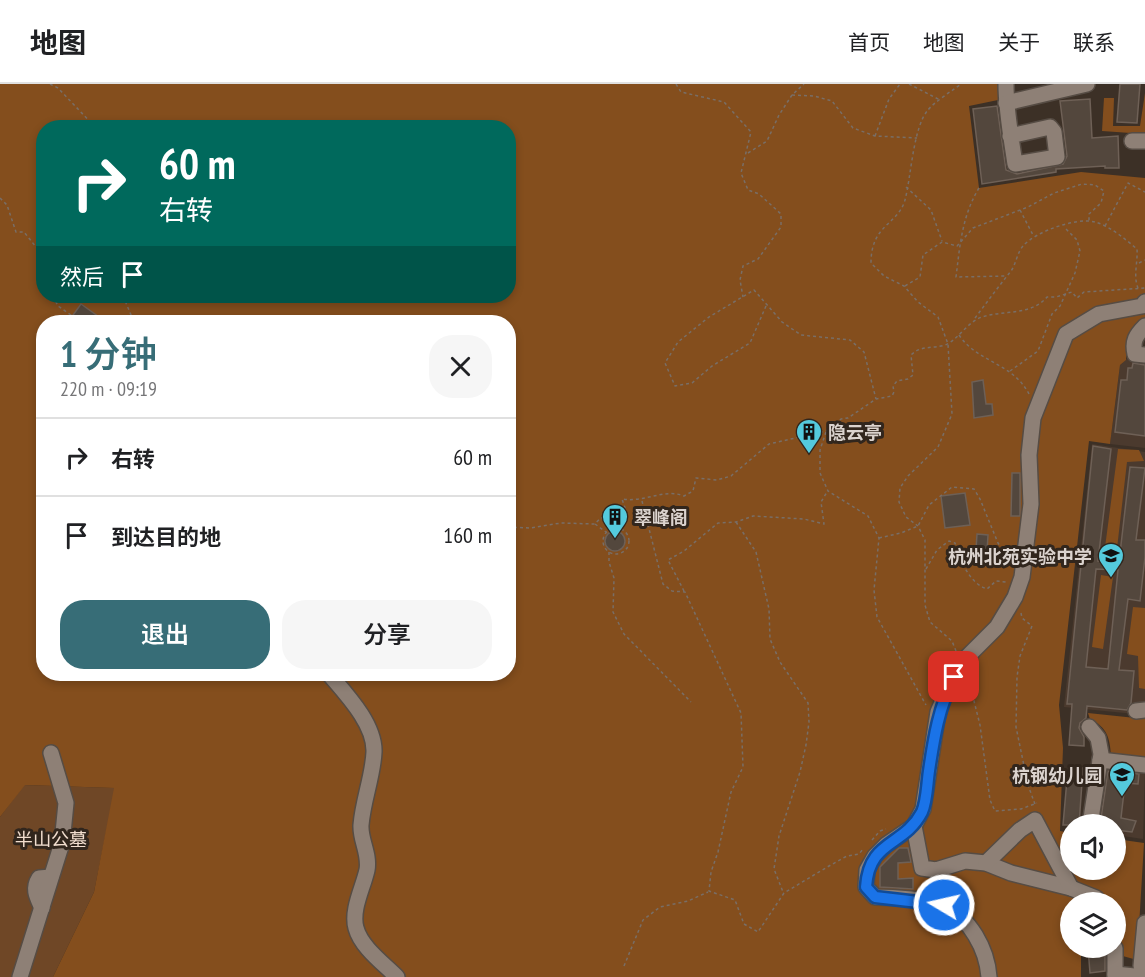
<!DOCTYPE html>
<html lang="zh">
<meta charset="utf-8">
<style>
:root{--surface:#fff;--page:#f6f6f6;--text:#202124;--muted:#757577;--line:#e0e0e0;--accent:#376d77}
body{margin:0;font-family:"PT Sans Narrow","Noto Sans SC",sans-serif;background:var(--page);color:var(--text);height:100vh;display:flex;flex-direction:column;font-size:22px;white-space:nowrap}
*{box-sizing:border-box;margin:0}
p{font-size:20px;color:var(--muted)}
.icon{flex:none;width:33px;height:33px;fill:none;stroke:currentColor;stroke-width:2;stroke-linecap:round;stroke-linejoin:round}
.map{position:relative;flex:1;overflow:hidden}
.panel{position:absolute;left:36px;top:231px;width:480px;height:366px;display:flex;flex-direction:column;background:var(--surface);border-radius:24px;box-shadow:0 3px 9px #0003}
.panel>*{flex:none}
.banner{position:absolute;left:36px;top:36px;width:480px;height:183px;border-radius:24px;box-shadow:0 3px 9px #0003;background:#00695c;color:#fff;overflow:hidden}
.buttons{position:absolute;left:1060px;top:730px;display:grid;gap:12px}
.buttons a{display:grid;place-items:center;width:66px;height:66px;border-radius:50%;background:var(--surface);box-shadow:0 3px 9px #0003;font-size:30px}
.pin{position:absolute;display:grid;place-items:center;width:51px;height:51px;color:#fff;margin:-26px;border-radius:12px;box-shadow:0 3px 9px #0006}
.me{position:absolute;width:66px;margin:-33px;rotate:279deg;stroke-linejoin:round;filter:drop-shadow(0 0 4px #0008)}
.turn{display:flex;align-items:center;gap:21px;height:126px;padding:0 24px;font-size:27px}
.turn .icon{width:78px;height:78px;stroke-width:2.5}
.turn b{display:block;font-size:42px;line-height:51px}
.then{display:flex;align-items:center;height:57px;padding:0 24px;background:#0003;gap:12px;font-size:22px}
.round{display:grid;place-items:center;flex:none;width:63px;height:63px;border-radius:24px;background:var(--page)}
.headline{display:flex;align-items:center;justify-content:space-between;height:102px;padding:0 24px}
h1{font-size:36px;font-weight:600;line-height:45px;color:var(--accent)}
.button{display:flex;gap:12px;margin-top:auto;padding:12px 24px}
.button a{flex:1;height:69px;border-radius:24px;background:var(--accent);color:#fff;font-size:24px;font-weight:600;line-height:69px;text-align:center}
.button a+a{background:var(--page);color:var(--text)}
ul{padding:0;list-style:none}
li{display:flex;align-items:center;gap:18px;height:78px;padding:0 24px;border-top:2px solid var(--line)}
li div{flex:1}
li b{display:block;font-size:22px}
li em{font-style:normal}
header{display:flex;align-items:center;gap:36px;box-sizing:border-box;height:84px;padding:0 30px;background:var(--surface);border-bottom:2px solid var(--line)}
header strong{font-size:28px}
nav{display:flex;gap:33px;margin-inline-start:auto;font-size:21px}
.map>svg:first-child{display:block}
</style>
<header>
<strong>地图</strong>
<nav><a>首页</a><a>地图</a><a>关于</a><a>联系</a></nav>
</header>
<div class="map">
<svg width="1145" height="893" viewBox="0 0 1145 893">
<rect width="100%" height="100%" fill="#3c3026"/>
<g fill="#4b3a2e">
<polygon points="1130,272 1145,274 1145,364 1110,360 1120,281"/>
<polygon points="1092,360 1145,368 1145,631 1064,623"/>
<polygon points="1103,679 1145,687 1143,755 1116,751 1116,741 1095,741"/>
</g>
<polygon fill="#6f4726" points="24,701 115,704 94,808 53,893 0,893 0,733"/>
<g fill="#844e1d" fill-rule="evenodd">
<path d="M0 0H998V16L969 22 979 104 1081 88 1145 94V236L1128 253 1126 276 1120 281 1110 360 1089 357 1059 621 1063 664 1060 747 1071 749V786H1116V755L1144 759 1137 876 1105 867 1104 864H1116V819H1071V864H1081V893H53L94 808 114 704 25 701 0 733ZM44 44H508V212H44ZM44 238H508V590H44Z"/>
<polygon points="1145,9 1145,50 1102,47 1104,14 1114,14 1113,42 1140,42"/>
<polygon points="1118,365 1139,366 1144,377 1127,378 1116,473 1104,471"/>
<polygon points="1101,491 1113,493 1103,565 1092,563"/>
<polygon points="1133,523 1145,524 1145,605 1139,604 1138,572 1127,570"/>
<path d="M1088 629 1145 635V676L1111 672C1110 654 1107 643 1090 635Z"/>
</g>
<g fill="#53473d" stroke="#6e6056" stroke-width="1.5" fill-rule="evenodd">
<polygon points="1120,0 1140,0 1137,39 1117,38"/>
<polygon points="1090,15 1092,54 1118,52 1119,84 1105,84 1105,82 1056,85 1056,88 982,100 973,25 997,22 1006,86 1017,90 1063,80 1067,72 1060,17"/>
<polygon points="81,220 106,238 68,238"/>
<polygon points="1133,279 1145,281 1145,352 1115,348 1121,296 1127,296 1128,284 1132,284"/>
<polygon points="983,296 986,320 992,320 993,331 974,334 972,298"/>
<path d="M1093 362 1111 365 1098 477 1119 478 1130 383 1145 384 1136 456H1145V473L1140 517 1128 515 1119 586 1134 587 1131 619 1127 626 1087 622 1086 634 1080 639 1079 644 1084 653V662L1069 661 1072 620H1067ZM1096 485 1118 486 1108 585 1086 583Z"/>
<polygon points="1012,389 1020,389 1020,432 1011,432"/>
<polygon points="965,409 970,441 945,444 941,412"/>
<circle cx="615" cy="457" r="10"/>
<polygon points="977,450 988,451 987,468 995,468 993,482 975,481"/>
<polygon points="1068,684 1083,684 1079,741 1063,741"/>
<polygon points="1108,687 1139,690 1138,700 1125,699 1121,734 1136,737 1132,748 1116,746 1116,741 1100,741"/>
<polygon points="899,764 908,764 911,778 898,779 898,795 913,794 913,805 880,803 880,783"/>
<polygon points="1088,864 1097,864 1098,873 1105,872 1105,887 1090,889"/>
</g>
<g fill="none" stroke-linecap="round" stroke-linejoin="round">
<defs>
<g id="minor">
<path d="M1006 0C1006 27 1011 53 1015 80L1057 73 1054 48 1050 43 1010 52"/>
<polyline points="1006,19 1087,0"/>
<polyline points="1132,57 1145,57"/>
<path d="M1145 242C1136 251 1132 257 1135 270L1145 271"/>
<path d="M329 590C346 610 375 640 374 668 373 692 363 716 361 741 360 756 370 770 367 786 363 804 351 826 356 844 361 863 383 879 397 893"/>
<polyline points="1136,627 1145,626"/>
<polyline points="1089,643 1098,654 1101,670 1090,741"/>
<polyline points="1100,676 1145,681"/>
<polyline points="914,742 922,784 936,786 965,777 986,779 1011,789 1071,804 1096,814 1099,819"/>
<polyline points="986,779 1020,746 1035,736 1071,804"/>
<path d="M42 824C37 813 32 805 39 794L51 793"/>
<polyline points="1145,839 1141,882 1145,888"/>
<polyline points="1115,864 1115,890"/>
<polyline points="20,893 62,759 66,719 51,669"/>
<path d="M989 893C987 865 970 834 944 822 930 815 892 813 875 813L866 803 867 786 875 772 886 761 914 742 923 725 938 628 947 607 961 579 997 543 1015 513 1022 493 1031 420 1029 371 1033 334 1066 250 1099 230 1142 222 1145 218"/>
<polyline points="1115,893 1115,890 1144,893"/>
</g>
</defs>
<use href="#minor" stroke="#564c44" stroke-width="18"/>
<g stroke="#796e66" stroke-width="1.5" stroke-dasharray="3 3" stroke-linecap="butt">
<polyline points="50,0 58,4 96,44"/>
<polyline points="676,0 681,8 724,18 751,48 741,89 748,106 759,110 781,130 781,143 758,175 743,182 740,196 743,213"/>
<polyline points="909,0 940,16"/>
<polyline points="792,11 814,12 832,17 853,44 875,52 917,54"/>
<polyline points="875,52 889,15 900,0"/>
<polyline points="748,69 767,57 779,31 792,11 804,0"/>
<polyline points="906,103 931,126 942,157"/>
<path d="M979 104C962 132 960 161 956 193L1005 192"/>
<polyline points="0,114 7,121 16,148 24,148 44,173"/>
<polyline points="1020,126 1033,151"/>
<polyline points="1105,142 1128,99 1145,108"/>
<polyline points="1139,179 1145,176"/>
<polyline points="905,202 920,193 923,171 942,158 957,162 973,144 1028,123 1054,109 1082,100 1095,101 1104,107 1101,119 1089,130 1089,137"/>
<polyline points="53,212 58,222 71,231 65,238"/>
<polyline points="123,212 134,238"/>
<polyline points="766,222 750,259 712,282 692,299 675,302 665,279 678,258 709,233 754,206 782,238 801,251 850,256 864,268 876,315"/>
<path d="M975 234C987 218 999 202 1011 187 1016 180 1017 169 1023 162 1035 148 1076 133 1095 138 1110 142 1125 155 1137 165 1138 178 1133 192 1138 204"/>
<path d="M959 251C978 279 1012 278 1029 310"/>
<polyline points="1010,287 1038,267 1052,230 1060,222 1075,189 1080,167 1077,156 1065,144"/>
<polyline points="826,348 820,366 820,389 828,407 868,432 879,454 874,506 877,533 926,621"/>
<polyline points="807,366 809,350"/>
<polyline points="642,417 663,500 672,507 685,508 741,629 743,683 731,708 718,768 711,788 709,807 735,816 744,840 758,848 784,809 829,782 847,772 859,770 864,764"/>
<polyline points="736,438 756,468 769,525 770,555 780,578 808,619 809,638 806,661 800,688 779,752 774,785 783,808"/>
<polyline points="595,440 606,448"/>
<path d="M508 443 530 444 561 439 595 440C601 432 610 430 619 433L626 427 622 415C644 419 664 404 684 412L693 407 696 394 717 396 731 392 769 360 826 347 841 335 848 334 876 315 892 312 894 308 893 302 897 297 908 295 913 291 911 271C921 261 932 265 945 261 957 257 967 238 982 233 1003 226 1031 232 1047 213H1056L1072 208 1077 214 1084 208 1145 204"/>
<circle cx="616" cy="457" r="13"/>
<polyline points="879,454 901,449 918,442 929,421 952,403 974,405 980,415 998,459 1004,467 1003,479 1012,477"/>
<polyline points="609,468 609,478 614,494 613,528 624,550 691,618"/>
<path d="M926 485 937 466 949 457 955 459C960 476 969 499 987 505L996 497 1006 498"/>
<polyline points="684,507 668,476 684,467 718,439 736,438 753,432 804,435 824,440 821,418 827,408"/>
<polyline points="1021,529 1022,534 1032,542 1020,572 1017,593 1016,643 1028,701 1036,723"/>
<path d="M956 567 952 557 930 538 925 521V456L918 442 906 433 899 418 900 404 908 392 938 363 952 330 948 260 938 233 918 218 904 202 884 192 871 179C871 140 898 141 905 116 911 94 913 43 928 26 933 19 953 6 961 0"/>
<polyline points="968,593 980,641 990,716 995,727 1021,725 1037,719"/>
<polyline points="872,756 880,747 886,745"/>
<polyline points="624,882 643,836 660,823 688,817 708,808"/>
</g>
<use href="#minor" stroke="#8e8076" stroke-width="15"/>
</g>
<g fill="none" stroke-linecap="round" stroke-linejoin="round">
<defs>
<path id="route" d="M944 821 875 813 866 803C869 755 904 763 922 728 927 717 927 700 929 687 934 653 939 623 954 593"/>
</defs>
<use href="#route" stroke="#114b97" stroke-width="15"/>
<use href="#route" stroke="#1a73e8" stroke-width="10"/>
</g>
<defs>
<symbol id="building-pin" viewBox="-11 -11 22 30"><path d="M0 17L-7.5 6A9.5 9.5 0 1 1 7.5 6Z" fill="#54cadd" stroke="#31261d"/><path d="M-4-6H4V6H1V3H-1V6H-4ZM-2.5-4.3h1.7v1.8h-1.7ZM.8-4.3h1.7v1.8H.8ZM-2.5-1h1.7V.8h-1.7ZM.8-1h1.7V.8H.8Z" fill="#111"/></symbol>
<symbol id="school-pin" viewBox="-11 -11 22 30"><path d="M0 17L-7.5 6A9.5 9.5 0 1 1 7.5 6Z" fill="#54cadd" stroke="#31261d"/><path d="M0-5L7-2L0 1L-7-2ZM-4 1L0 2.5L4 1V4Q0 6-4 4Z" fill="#111"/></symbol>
</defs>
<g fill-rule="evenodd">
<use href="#building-pin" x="794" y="333" width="30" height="40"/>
<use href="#building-pin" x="600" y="418" width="30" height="40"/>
<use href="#school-pin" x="1096" y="457" width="30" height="40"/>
<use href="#school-pin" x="1107" y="676" width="30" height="40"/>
</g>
<g text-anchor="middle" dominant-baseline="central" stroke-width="6" stroke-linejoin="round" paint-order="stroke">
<g font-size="18" font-weight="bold" fill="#dbd3ce" stroke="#31261d" text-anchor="start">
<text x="828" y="348">隐云亭</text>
<text x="634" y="433">翠峰阁</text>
<text x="1092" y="472" text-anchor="end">杭州北苑实验中学</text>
<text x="1102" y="691" text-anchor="end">杭钢幼儿园</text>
</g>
<g font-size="18" fill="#f2decf" stroke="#31261d">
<text x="51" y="755">半山公墓</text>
</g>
</g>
</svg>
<div class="buttons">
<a><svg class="icon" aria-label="sound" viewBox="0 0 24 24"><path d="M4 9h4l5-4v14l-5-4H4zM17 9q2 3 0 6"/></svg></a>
<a><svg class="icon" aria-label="layers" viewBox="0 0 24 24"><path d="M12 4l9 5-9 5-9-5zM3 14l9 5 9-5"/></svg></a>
</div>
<div class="pin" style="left:954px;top:593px;background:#d93025"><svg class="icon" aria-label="arrive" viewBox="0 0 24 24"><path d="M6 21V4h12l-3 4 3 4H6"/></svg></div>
<svg class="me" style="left:944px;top:821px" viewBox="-20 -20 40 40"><circle r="17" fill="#1a73e8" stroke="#fff" stroke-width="3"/><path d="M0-11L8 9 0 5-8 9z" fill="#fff"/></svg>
<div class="banner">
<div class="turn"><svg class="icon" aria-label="right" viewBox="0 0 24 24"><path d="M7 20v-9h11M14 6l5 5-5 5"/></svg><div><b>60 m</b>右转</div></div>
<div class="then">然后<svg class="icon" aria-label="arrive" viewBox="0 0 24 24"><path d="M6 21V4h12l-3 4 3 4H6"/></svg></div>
</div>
<section class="panel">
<div class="headline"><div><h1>1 分钟</h1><p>220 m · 09:19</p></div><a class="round"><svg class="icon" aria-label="close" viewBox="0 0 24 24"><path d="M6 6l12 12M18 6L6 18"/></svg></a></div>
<ul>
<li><svg class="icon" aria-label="right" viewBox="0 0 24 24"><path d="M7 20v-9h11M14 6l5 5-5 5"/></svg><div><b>右转</b></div><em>60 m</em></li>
<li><svg class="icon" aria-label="arrive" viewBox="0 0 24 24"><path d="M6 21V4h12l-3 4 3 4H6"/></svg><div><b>到达目的地</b></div><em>160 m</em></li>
</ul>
<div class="button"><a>退出</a><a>分享</a></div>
</section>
</div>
